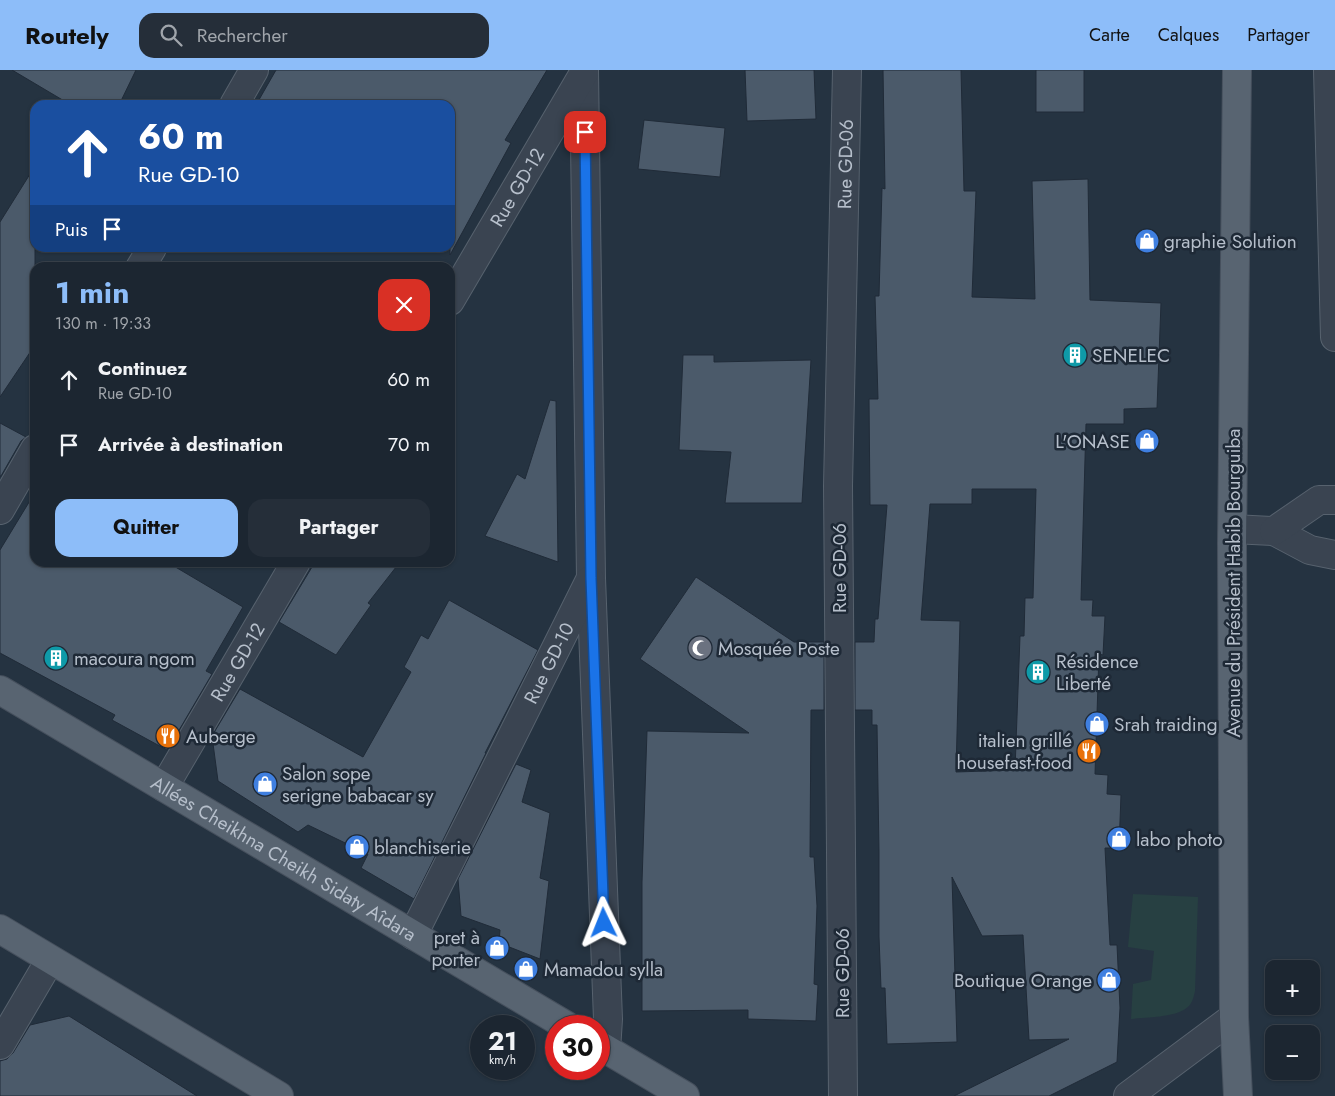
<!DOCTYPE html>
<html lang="fr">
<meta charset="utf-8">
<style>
:root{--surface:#1c2631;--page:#252e39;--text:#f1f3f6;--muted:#a0a5ab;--line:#3a434d;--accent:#8dbdf9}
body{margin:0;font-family:Jost,sans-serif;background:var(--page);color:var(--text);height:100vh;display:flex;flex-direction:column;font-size:19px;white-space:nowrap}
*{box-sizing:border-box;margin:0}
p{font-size:16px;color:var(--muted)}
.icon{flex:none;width:28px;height:28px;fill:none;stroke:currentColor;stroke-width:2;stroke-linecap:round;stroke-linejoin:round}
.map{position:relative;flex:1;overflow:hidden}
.side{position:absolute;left:30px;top:192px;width:425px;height:305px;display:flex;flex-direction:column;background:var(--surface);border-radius:15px;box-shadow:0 1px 4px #0004,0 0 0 1px var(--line)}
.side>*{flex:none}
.hud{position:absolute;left:30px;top:30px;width:425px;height:152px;border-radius:15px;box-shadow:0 1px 4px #0004,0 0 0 1px var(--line);background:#1a4fa0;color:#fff;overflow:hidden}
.buttons{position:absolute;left:1265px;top:890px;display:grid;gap:10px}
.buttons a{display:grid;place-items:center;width:55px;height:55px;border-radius:10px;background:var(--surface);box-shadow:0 1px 4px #0004,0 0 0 1px var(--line);font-size:25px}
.speed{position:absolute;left:470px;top:945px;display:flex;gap:10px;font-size:25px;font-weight:700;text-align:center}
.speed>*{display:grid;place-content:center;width:65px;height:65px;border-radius:50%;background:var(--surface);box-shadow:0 1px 4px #0004,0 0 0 1px var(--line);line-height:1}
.speed small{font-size:12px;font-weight:400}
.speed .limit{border:8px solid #d22;background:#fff;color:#111}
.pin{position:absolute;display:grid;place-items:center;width:42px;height:42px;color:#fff;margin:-21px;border-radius:10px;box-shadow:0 2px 8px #0006}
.me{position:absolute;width:55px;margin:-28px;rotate:358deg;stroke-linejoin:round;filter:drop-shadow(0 0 4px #0008)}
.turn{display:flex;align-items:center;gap:18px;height:105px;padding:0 25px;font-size:22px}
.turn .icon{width:65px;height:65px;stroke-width:2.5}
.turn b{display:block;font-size:35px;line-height:42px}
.then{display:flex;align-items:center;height:48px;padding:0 25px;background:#0003;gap:10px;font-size:19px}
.round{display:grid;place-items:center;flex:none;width:52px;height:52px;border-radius:15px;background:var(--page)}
.overview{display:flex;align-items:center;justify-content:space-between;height:85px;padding:0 25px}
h1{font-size:30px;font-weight:700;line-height:38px;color:var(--accent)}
.cta{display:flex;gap:10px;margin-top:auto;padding:10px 25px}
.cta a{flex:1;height:58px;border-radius:15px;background:var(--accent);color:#111;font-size:20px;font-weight:700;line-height:58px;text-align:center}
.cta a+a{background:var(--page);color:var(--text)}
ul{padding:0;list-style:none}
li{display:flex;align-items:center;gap:15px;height:65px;padding:0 25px}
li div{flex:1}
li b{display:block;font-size:19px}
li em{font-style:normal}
header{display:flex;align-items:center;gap:30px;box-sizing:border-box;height:70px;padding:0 25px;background:var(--accent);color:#111}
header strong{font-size:24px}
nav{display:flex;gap:28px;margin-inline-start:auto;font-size:18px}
.search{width:350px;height:45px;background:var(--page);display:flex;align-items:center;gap:12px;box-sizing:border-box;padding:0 18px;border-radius:15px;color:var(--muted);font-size:19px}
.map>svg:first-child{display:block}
</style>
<header>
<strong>Routely</strong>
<div class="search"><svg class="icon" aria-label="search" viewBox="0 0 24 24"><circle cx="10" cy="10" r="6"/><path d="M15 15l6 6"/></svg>Rechercher</div>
<nav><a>Carte</a><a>Calques</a><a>Partager</a></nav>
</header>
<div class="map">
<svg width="1335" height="1026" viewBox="0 0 1335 1026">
<rect width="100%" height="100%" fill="#253341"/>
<path fill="#274042" d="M1133 824 1198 827 1195 921C1194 925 1193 930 1191 933 1183 948 1146 947 1131 949L1133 914 1151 910 1154 881 1128 877Z"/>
<g fill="#4b5a6a" stroke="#202b38" fill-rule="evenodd">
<polygon points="12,0 136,0 119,35 71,35"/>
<polygon points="276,0 547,0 505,70 511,73 450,185 450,35 256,35"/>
<polygon points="745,0 814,0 816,49 747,51"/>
<path d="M883 0H961L964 121H976L972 227 1035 229 1032 111 1088 109 1090 230 1161 233 1157 338 1124 339V354H1086L1081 530H1093L1092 546H1105L1103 585 1099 584 1095 704 1108 705 1107 724 1121 725 1119 778H1105L1110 875H1117L1120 938 1117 992 1049 1026H954L1069 969 1029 970 1023 865 982 866 952 807 957 972 887 974 885 918H881L879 867V782L877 655H872V640H855V572H874L875 549H878L887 435H870L869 329H878L875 226H879L882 118 885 119ZM972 419H1036L1033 528H1025L1024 566H1020L1015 700 956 702 960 551 921 550 930 434H972Z"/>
<rect x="1036" y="0" width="48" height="42"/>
<polygon points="644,50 725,58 720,107 638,99"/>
<polygon points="35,96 35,275 0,327 0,152"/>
<polygon points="683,285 714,285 714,292 811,290 802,433 725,433 731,382 679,380"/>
<polygon points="550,330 556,331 558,492 485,466 517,404 525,409"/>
<polygon points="0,353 26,367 21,371 1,406 0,406"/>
<polygon points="35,410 35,492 167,492 243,537 206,601 212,604 175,667 167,680 112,650 115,645 0,583 0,480 34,424 29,421"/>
<polygon points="315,492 400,492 368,533 371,535 336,585 279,552"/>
<polygon points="696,507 794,572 824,572 824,640 811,640 810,787 814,787 817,836 814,914 818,915 816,951 748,949 748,940 642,941 642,812 647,661 749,663 640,589"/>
<polygon points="449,530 538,580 485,683 486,683 414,829 361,798 368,784 308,755 298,762 218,711 212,666 240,619 363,687 411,602 404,597 421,565 428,569"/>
<polygon points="516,694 531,700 522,732 550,743 540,808 549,811 540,889 499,873 500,860 461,846 458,809"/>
<polygon points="69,946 197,1026 0,1026 0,991 7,989 13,983 30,955"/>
</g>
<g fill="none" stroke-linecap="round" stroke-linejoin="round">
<defs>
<g id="minor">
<polyline points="584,0 591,508 608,949 606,980"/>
<polyline points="1328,0 1335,267"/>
<polyline points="234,35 254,0"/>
<polyline points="140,198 152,178"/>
<path id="s1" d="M450 231 584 3"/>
<polyline points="0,440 35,379"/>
<polyline points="1233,459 1274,461 1310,480 1335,485"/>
<polyline points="1274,461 1319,430 1335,430"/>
<path id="s2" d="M164 717 296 492"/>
<path id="s3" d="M413 865 590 510"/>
<polyline points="0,975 50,890"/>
<path id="s4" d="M843 1026 838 416 847 0"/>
<polyline points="1128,1026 1234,947"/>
</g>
<g id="major">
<polyline points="1237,0 1232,474 1234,947 1238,1026"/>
<path id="s5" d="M0 620 567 956"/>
<polyline points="0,859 279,1026"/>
<polyline points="599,975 685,1026"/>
</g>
</defs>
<use href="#minor" stroke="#57626e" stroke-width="30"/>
<use href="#major" stroke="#46505d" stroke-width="30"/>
<use href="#minor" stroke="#3a4451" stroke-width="28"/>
<use href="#major" stroke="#586471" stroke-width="28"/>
</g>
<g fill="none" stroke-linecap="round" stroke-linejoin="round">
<defs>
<polyline id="route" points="585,62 591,508 604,853"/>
</defs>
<use href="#route" stroke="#114b97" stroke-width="12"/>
<use href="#route" stroke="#1a73e8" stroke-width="9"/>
</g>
<defs>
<symbol id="shop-disc" viewBox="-11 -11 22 22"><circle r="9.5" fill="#3f7fe0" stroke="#1e2936"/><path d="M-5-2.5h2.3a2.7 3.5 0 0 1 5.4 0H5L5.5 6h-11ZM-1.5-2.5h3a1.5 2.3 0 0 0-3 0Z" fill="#fff"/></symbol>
<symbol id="building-disc" viewBox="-11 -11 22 22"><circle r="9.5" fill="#0f9aa8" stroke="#1e2936"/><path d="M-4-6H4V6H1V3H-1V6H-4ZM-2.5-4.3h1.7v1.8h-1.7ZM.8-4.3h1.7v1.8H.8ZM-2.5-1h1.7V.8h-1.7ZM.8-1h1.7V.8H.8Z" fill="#fff"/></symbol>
<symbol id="mosque-disc" viewBox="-11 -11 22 22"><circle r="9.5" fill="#6b7280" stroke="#1e2936"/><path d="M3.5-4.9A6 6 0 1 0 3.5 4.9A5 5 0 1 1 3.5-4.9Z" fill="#fff"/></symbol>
<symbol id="restaurant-disc" viewBox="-11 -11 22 22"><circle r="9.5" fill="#e8710a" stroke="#1e2936"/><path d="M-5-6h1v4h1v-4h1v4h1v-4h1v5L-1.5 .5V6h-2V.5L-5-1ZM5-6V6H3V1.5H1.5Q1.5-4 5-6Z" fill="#fff"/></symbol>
</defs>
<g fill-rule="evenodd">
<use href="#shop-disc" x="1133" y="157" width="28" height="28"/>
<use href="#building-disc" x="1061" y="271" width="28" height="28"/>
<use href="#shop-disc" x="1133" y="357" width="28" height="28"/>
<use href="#mosque-disc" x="686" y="564" width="28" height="28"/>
<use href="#building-disc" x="42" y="574" width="28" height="28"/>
<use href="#building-disc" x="1024" y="588" width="28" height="28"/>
<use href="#shop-disc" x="1083" y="640" width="28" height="28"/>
<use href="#restaurant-disc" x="154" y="652" width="28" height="28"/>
<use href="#restaurant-disc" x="1075" y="667" width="28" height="28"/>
<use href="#shop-disc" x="251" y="700" width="28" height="28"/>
<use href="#shop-disc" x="1105" y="755" width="28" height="28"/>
<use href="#shop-disc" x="343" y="763" width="28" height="28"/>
<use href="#shop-disc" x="483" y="864" width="28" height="28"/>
<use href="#shop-disc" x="512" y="885" width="28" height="28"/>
<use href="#shop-disc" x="1095" y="896" width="28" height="28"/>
</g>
<g text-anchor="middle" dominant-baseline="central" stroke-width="5" stroke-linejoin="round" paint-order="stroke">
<g font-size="19" fill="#b6bfcb" stroke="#1e2936">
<text stroke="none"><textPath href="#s4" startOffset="932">Rue GD-06</textPath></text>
<text stroke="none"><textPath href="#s1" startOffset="132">Rue GD-12</textPath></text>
<text transform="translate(839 498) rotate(-90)">Rue GD-06</text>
<text transform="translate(1233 513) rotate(-90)">Avenue du Président Habib Bourguiba</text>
<text stroke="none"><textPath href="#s2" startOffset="145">Rue GD-12</textPath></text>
<text stroke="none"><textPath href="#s3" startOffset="304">Rue GD-10</textPath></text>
<text stroke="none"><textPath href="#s5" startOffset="330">Allées Cheikhna Cheikh Sidaty Aîdara</textPath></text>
<text transform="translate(842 903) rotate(-90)">Rue GD-06</text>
</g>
<g font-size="19" fill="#b6bfcb" stroke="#1e2936" text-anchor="start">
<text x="1164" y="171">graphie Solution</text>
<text x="1092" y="285">SENELEC</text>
<text x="1130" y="371" text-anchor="end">L'ONASE</text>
<text x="718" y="578">Mosquée Poste</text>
<text x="74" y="588">macoura ngom</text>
<text x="1056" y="591">Résidence<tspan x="1056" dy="22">Liberté</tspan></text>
<text x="1114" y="654">Srah traiding</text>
<text x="186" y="666">Auberge</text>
<text x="1072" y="670" text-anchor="end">italien grillé<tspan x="1072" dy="22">housefast-food</tspan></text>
<text x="282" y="703">Salon sope<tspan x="282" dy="22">serigne babacar sy</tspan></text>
<text x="1136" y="769">labo photo</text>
<text x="374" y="777">blanchiserie</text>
<text x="480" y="867" text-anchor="end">pret à<tspan x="480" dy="22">porter</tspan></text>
<text x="544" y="899">Mamadou sylla</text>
<text x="1092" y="910" text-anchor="end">Boutique Orange</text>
</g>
</g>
</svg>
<div class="buttons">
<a>+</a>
<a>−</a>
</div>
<div class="speed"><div>21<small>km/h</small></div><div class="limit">30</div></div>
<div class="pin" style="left:585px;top:62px;background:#d93025"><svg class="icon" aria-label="arrive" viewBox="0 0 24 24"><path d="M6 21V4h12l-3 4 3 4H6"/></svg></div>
<svg class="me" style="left:604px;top:853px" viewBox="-20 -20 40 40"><path d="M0-17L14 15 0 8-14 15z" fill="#1a73e8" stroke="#fff" stroke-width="4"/></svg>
<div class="hud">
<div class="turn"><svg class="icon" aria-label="ahead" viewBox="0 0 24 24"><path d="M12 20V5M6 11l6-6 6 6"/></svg><div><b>60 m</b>Rue GD-10</div></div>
<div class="then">Puis<svg class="icon" aria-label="arrive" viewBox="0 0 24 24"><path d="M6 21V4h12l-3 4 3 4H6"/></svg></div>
</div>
<section class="side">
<div class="overview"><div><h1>1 min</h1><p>130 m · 19:33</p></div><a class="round" style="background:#d93025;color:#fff"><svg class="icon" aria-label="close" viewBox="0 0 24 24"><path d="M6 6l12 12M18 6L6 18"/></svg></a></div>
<ul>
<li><svg class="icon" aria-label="ahead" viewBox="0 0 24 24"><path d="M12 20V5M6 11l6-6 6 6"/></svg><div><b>Continuez</b><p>Rue GD-10</p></div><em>60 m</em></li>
<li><svg class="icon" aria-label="arrive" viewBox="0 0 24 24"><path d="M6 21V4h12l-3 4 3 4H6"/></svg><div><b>Arrivée à destination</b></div><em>70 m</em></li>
</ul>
<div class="cta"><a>Quitter</a><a>Partager</a></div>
</section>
</div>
